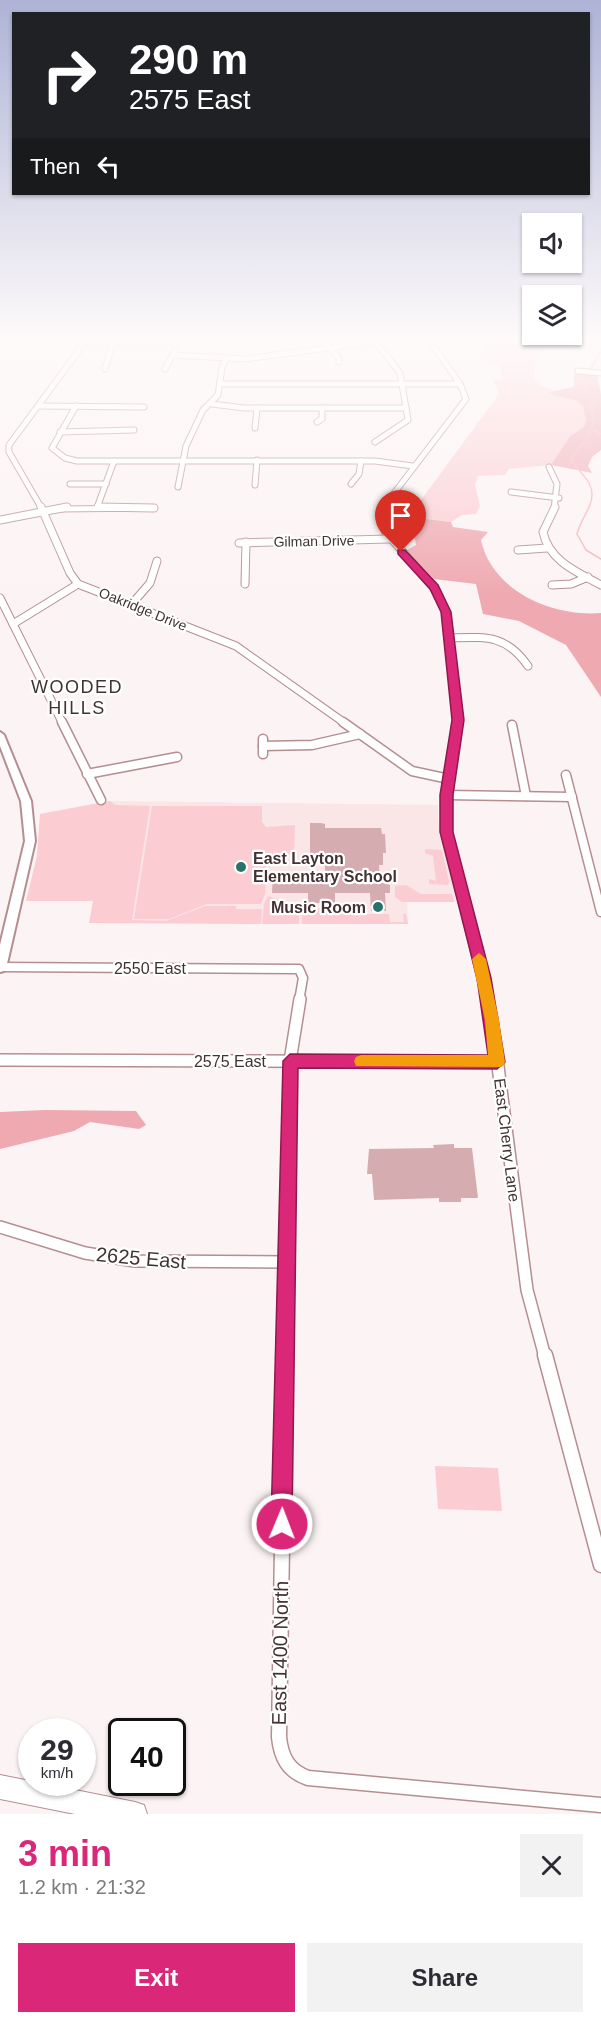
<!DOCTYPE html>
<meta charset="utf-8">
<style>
:root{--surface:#fff;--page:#f2f2f3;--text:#2b2b33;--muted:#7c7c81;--accent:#db2777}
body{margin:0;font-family:Helvetica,sans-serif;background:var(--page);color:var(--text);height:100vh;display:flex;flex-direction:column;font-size:22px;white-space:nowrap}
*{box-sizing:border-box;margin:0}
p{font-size:20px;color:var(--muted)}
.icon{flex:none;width:33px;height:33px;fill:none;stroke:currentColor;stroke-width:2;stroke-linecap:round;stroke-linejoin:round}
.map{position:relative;height:1814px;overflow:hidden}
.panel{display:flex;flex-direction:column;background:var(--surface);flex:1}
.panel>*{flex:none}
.top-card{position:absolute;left:12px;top:12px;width:578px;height:183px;border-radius:0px;box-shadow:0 2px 4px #0004;background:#202124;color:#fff;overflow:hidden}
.fabs{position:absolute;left:522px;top:213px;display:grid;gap:12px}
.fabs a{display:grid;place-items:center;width:60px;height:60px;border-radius:0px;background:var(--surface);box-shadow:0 2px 4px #0004;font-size:30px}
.speed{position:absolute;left:18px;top:1718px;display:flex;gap:12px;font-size:30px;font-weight:700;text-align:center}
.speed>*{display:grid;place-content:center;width:78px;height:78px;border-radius:50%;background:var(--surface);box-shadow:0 2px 4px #0004;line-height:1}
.speed small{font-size:15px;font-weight:400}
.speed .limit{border:3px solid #111;border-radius:9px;background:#fff;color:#111}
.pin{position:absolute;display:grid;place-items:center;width:51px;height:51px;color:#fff;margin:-62px -26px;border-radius:50% 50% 50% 0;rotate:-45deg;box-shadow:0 0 6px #0007}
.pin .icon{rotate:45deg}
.me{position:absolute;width:66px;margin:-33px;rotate:1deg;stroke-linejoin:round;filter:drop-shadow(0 0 4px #0008)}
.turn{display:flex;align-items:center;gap:21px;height:126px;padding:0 18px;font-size:27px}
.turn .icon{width:78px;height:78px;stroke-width:2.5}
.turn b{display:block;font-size:42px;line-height:51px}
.then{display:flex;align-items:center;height:57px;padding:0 18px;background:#0003;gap:12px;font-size:22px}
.round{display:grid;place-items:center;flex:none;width:63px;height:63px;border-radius:0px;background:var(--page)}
.headline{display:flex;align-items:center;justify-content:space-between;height:102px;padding:0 18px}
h1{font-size:36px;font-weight:700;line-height:45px;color:var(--accent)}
.button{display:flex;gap:12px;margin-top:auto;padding:12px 18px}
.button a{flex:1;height:69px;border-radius:0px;background:var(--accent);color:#fff;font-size:24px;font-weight:700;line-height:69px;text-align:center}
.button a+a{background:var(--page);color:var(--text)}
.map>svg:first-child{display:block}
</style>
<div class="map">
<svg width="601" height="1814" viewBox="0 0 601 1814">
<rect width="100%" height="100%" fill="#fcf3f4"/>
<polygon fill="#fae5e7" points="110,801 438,805 438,818 456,902 407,902 408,924 89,923 93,901 26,901 37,856 40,814"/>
<g fill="#fbcdd2">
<path d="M498 341H570L569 347C543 350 534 351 534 379L541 386 555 390 550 391 556 396 577 401 583 407 586 421 584 427 570 436 551 465 509 469 505 475 478 476 475 485 480 506 476 514 462 515 451 522 410 517 387 521 385 513 410 515 499 394 493 380 502 379 499 364H489L484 346H494Z"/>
<polygon points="110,801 115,805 150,806 132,920 166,921 205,906 236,906 236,909 262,909 261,924 89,923 93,901 26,901 37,856 40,814"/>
<polygon points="152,806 262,806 262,822 266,827 295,825 294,855 266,855 265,894 261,904 207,904 169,919 134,919"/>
<polygon points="425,849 442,850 449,881 448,885 429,884 429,879 436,881 433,856 425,853"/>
<polygon points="406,885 421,894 452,894 454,902 402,902 395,897 395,886"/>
<polygon points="268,896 299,906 299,924 262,924 264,904"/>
<polygon points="306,908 335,908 339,914 389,914 390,922 404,922 403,914 406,914 408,924 302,924 302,910"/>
<polygon points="435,1466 498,1468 502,1511 438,1509"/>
</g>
<g fill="#efa9b1">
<polygon points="581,372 597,374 601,394 601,450 592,457 588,466 592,473 551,465 570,436 584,427 586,421 583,407 577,401 556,396 549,392 574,387 574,374"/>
<path d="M410 517 451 522 453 527 488 532 481 540C492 591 552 617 601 613V697L566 645 519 621 483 614 476 584 434 579 405 551 416 545 415 539 408 536 395 537 387 521Z"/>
<polygon points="45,1110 136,1111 146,1125 139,1129 90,1122 74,1131 0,1149 0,1112"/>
</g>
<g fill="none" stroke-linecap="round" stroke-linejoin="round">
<g stroke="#f8b2ba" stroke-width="1.5">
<polyline points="590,370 601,351"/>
<path d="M588 374 586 388 582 393 592 397 594 401 590 407C601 428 582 442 571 459 575 468 584 474 589 483 599 502 581 516 577 534L586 550 601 559"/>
<polyline points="594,430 601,434"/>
</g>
</g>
<g fill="#d5acb0">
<polygon points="310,823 321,823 325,824 325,828 381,828 382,834 385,834 386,853 383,853 383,865 379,865 380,882 390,885 390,893 385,893 386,911 371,911 370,893 335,893 335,903 308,903 308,893 272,893 273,873 325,873 325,855 310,855"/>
<polygon points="454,1144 454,1148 472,1148 478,1198 461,1198 461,1202 439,1202 439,1198 374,1200 372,1174 367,1174 369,1149 434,1148 433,1145"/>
</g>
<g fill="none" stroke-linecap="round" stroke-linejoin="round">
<defs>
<g id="minor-far4">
<polyline points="323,341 339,358 339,362"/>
<polyline points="375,341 400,373 408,420 375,442"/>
<polyline points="85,342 180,342"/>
<polyline points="173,355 245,359 380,341"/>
<polyline points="105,369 113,342"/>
<polyline points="165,369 175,351"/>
<polyline points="578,371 601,373"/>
<polyline points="220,384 460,384"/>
<polyline points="212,404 244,408 406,408"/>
<polyline points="39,406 144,407"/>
<polyline points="76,406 52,448 65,458 77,461 375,461 413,466"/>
<polyline points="317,422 322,419 322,408"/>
<polyline points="255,428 257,408"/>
<polyline points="60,432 134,430"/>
<polyline points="549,467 557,484 554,509"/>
<polyline points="70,484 106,484"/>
<polyline points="351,484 359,474 361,461"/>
<polyline points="255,485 257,460"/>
<polyline points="178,487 186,446 203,410 218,395 222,367 227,358"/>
<polyline points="511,492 559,498"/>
<polyline points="98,505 114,461"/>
<polyline points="42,509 9,452 9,445 86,341"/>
<polyline points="59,509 154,508"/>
<polyline points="382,509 466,399 460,384 430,341"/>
</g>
<g id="minor-far3">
<polyline points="41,507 70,573 78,584 236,646 346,724"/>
<polyline points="98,507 154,508"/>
<polyline points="383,507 385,531 434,588 446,612 457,724"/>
<path d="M555 507 543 532C549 561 577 572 601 585"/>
<polyline points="0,520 67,507"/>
<polyline points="239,543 389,539"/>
<polyline points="518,550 547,548"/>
<polyline points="245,584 246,542"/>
<polyline points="552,585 571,584 588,577"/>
<polyline points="0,598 63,724"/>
<polyline points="131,605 150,583 157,561"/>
<polyline points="13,624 78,584"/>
<path d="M450 638C485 637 506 634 528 666"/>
</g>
<g id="minor-far2">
<polyline points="62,722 101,800"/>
<polyline points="343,722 412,771 449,779"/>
<polyline points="457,722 446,795 447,832 487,1001"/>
<polyline points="512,725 526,796"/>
<polyline points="263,739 263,754"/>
<polyline points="263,746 312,745 360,734"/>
<polyline points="87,774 177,757"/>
<polyline points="566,775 601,912"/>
<polyline points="446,795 572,797"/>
<polyline points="0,967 299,969 303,978 299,1001"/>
</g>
<g id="minor-far1">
<polyline points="487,999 492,1020 527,1290 545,1357"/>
<polyline points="0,1060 497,1062"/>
<polyline points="0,1227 85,1253 135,1261 286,1262"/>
<polyline points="285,1357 290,1061 300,999"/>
</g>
<g id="minor">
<path d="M285 1355 279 1737C281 1757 288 1771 308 1778L601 1805"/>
<polyline points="545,1355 601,1565"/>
</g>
<polygon id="major" points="0,732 4,735 31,801 35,841 6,968 4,971 0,972 0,945 25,841 21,801 0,746"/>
<polygon id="highway" points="0,1775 135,1802 144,1805 147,1814 75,1814 0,1799"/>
</defs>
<use href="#minor-far4" stroke="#b58e92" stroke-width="7"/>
<use href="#minor-far3" stroke="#b58e92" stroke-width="9"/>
<use href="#minor-far2" stroke="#b58e92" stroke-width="11"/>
<use href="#minor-far1" stroke="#b58e92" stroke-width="14"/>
<use href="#minor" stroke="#b58e92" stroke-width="17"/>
<use href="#major" stroke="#b58e92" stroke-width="4"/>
<use href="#highway" stroke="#b58e92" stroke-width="2"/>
<use href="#minor-far4" stroke="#fff" stroke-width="5"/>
<use href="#minor-far3" stroke="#fff" stroke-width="7"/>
<use href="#minor-far2" stroke="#fff" stroke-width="8"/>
<use href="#minor-far1" stroke="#fff" stroke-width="11"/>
<use href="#minor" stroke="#fff" stroke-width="14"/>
<use href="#major" fill="#fff" fill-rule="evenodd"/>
<use href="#highway" fill="#fff" fill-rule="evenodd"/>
</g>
<linearGradient id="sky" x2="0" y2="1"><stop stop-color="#aeb3d6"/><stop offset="0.57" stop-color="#fefafa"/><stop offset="1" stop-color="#fefafa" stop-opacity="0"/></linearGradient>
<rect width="601" height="595" fill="url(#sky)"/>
<polygon fill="#db2777" stroke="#8e194d" stroke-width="1.5" points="398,550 405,550 438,585 451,612 464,720 453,795 453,832 491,978 505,1062 497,1069 298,1068 292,1524 289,1531 282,1534 274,1531 271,1524 283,1061 290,1054 488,1055 477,978 440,832 440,795 452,720 441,612 430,589 398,554"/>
<polygon fill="#f59e0b" points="479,953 486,959 499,1020 505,1062 502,1067 356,1066 354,1061 356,1057 361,1055 488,1055 485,1020 472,959"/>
<g fill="#29726b" stroke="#fff" stroke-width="2">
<circle cx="241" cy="867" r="6"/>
<circle cx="378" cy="907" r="6"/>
</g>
<g text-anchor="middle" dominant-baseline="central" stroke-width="4.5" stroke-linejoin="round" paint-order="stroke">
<g font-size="14" fill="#433234" stroke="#fff">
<text transform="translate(314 541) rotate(-1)">Gilman Drive</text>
<text transform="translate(143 609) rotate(22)">Oakridge Drive</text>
</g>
<g font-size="16" font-weight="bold" fill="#433234" stroke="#fff" text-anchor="start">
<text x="253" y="858">East Layton<tspan x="253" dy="18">Elementary School</tspan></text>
<text x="366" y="907" text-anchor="end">Music Room</text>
</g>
<g font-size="16" fill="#433234" stroke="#fff">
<text x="150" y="968">2550 East</text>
<text x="230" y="1061">2575 East</text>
<text transform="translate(507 1140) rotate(83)">East Cherry Lane</text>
</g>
<g font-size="18" letter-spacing="1.5" fill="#433234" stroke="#fff">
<text x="77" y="687">WOODED<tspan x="77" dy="21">HILLS</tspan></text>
</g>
<g font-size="20" fill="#433234" stroke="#fff">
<text transform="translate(141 1258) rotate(5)">2625 East</text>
<text transform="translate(280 1653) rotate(-89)">East 1400 North</text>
</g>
</g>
</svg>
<div class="fabs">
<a><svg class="icon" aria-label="sound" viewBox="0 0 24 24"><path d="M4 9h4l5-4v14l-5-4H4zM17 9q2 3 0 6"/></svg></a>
<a><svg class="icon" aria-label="layers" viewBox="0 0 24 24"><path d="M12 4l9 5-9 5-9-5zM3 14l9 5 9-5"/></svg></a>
</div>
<div class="speed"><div>29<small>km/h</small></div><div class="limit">40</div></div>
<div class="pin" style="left:401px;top:552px;background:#d93025"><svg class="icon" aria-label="arrive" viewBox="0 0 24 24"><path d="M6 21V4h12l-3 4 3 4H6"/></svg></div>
<svg class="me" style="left:282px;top:1524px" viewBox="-20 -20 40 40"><circle r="17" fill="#db2777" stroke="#fff" stroke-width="3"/><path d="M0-11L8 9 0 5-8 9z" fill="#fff"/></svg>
<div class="top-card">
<div class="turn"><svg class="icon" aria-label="right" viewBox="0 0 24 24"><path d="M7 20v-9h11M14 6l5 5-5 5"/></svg><div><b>290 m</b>2575 East</div></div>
<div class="then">Then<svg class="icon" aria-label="left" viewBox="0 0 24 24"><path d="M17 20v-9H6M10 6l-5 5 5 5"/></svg></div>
</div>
</div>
<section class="panel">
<div class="headline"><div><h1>3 min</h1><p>1.2 km · 21:32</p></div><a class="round"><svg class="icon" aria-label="close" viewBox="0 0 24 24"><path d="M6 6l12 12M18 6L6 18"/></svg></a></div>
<div class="button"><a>Exit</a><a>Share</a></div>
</section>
